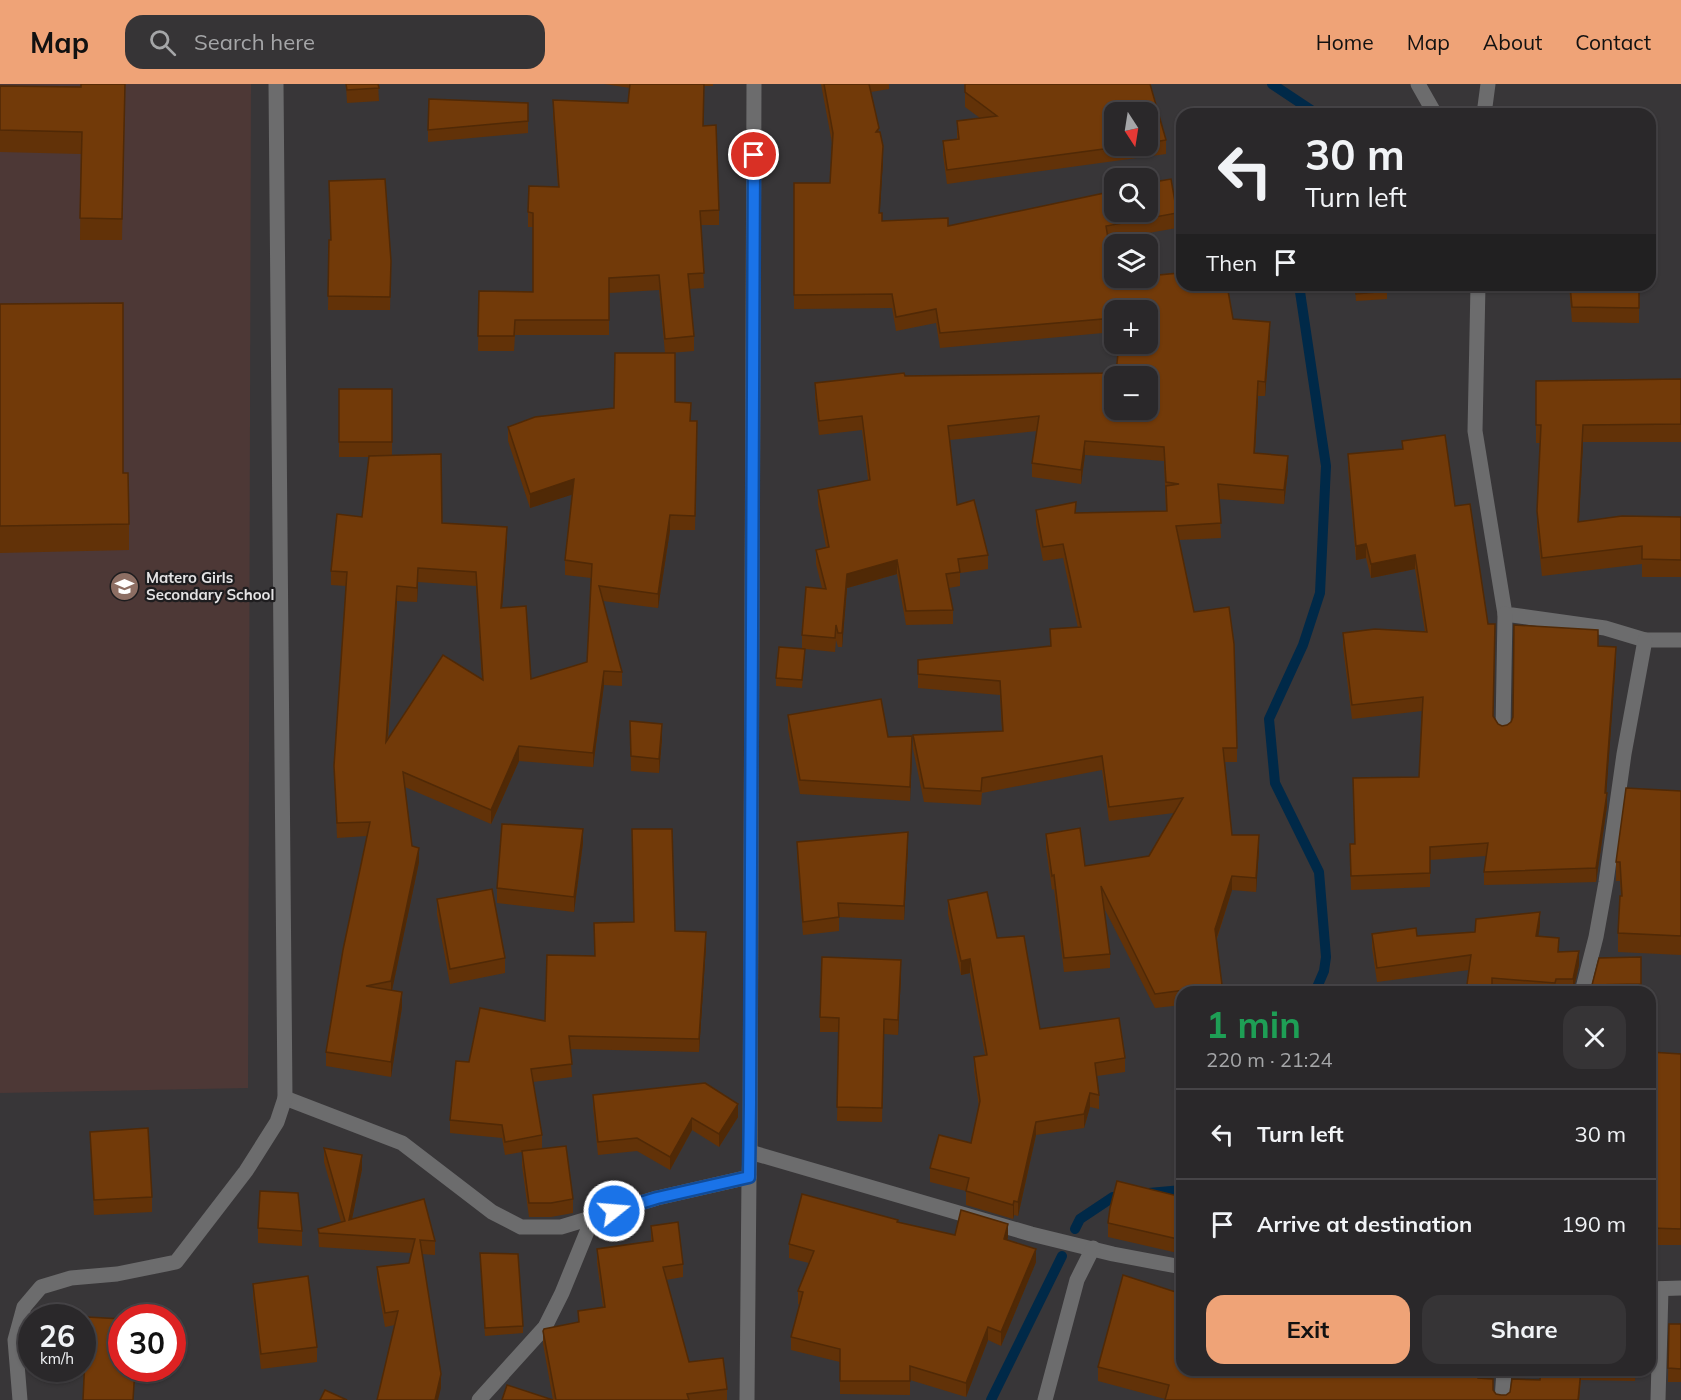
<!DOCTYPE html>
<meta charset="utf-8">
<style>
:root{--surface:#2a282a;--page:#363436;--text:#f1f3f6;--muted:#a5a6a8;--line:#464447;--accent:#efa377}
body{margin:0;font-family:Mulish,sans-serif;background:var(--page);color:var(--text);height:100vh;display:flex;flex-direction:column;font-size:22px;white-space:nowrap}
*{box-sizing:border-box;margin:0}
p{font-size:20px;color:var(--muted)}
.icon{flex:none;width:33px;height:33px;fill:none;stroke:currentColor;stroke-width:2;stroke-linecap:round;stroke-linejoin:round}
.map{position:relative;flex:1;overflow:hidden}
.sheet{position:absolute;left:1176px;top:902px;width:480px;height:390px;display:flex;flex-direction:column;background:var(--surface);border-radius:18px;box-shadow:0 2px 4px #0004,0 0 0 2px var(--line)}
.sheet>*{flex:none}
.banner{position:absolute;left:1176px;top:24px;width:480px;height:183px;border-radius:18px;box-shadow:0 2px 4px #0004,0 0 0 2px var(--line);background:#2a282a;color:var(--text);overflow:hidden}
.needle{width:39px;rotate:168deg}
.tools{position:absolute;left:1104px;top:18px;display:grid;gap:12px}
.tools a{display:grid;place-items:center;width:54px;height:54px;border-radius:12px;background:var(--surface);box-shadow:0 2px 4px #0004,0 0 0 2px var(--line);font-size:30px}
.speed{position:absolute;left:18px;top:1220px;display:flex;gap:12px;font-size:30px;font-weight:700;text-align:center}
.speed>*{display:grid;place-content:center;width:78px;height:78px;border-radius:50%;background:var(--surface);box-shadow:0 2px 4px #0004,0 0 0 2px var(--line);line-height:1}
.speed small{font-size:15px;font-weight:400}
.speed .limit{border:9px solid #d22;background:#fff;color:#111}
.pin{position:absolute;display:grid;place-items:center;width:51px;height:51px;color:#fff;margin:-26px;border:3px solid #fff;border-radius:50%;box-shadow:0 2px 6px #0007}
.me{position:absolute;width:66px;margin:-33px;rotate:73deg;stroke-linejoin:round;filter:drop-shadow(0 0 4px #0008)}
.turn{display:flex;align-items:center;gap:21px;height:126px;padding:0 30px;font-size:27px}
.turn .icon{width:78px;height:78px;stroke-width:2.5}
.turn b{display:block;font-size:42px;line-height:51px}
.then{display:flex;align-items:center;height:57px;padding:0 30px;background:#0003;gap:12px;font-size:22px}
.round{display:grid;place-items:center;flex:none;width:63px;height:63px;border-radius:18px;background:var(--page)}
.overview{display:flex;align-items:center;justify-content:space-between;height:102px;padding:0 30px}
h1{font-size:36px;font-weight:700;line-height:45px;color:#1e9e55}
.primary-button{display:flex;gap:12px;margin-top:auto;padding:12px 30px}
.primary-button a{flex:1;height:69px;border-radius:18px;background:var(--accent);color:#111;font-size:24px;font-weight:700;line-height:69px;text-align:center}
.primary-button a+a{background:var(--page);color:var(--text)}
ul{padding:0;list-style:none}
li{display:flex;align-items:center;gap:18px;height:90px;padding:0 30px;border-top:2px solid var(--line)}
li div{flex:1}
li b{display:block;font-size:22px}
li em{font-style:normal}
header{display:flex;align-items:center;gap:36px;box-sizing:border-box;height:84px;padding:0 30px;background:var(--accent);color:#111}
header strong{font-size:28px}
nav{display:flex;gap:33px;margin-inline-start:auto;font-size:21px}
.search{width:420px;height:54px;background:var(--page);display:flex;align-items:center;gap:15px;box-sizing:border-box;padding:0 21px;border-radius:18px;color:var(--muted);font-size:22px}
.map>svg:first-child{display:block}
</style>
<header>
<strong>Map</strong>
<div class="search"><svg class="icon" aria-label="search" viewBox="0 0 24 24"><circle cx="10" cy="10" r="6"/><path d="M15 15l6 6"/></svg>Search here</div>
<nav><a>Home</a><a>Map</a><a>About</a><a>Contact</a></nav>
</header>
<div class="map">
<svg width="1681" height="1316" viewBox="0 0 1681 1316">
<rect width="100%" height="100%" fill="#383638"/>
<polygon fill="#4d3836" points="0,0 251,0 248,1004 0,1009"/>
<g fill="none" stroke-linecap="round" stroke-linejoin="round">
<g stroke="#002948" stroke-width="10">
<polyline points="1272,0 1317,30"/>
<polyline points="1299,201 1326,382 1320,509 1303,561 1269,635 1275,699 1319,788 1326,873 1324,887 1315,908"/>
<polyline points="1149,1109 1182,1106"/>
<polyline points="1075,1145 1080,1135 1113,1113 1125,1112"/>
<polyline points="991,1316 1062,1172"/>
</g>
<g stroke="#6c6c6d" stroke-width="15">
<polyline points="1418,0 1435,30"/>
<polyline points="1484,30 1488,0"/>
<polyline points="1478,201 1475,347 1505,530 1605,544 1645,556 1681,556"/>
<polyline points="1503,646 1505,530"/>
<polyline points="1582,908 1596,853 1606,798 1624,670 1645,556"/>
<polyline points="285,1014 402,1059 492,1128 521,1143 561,1143 657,1114 749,1093"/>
<polyline points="750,1068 1031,1150 1113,1170 1182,1183"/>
<polyline points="1650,1205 1681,1204"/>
<polyline points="20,1316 15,1256 24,1223 41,1203 71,1194 117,1190 176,1178 246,1087 277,1038 285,1014 276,0"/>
<polyline points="479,1316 545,1243 562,1209 593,1133"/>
<polyline points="747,1316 749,1093 750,1068 754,0"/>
<polyline points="1045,1316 1077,1196 1093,1164"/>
<polyline points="1502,1316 1504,1286"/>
<polyline points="1658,1316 1661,1205"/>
</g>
</g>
<g fill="#623208" fill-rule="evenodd">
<polygon points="125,0 122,156 80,156 81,70 0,68 0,2 81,3"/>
<polygon points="346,0 378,0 379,17 347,19"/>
<path d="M604 0H713V2H704L703 42 719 126V141H701L704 204 689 205 694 252V267L670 269 675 318 691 337 697 351 695 446H670L658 524 603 517 622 588V602L604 601 593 683 519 677 491 740 405 703 412 762 419 778 392 906 402 923 391 993 326 982V968L367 752 337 754 334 682 346 502 331 501V487L362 433 369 373H339V305H392V372L442 439 507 457 502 524 531 595 587 578 591 494 565 491V476L573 410 530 424 508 357V343L614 324 665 269 659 206 609 209V251H515L514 267H478L479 207 533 208V143H528V128L558 103 553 31V16L628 19 630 4ZM418 498 476 502 482 596 388 657 397 517 417 518Z"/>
<polygon points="821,0 889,0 889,5 871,8 879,48 883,77 879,129 882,137 948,142 1177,129 1177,144 1108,156 1115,195 1178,189 1176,171 1176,156 1233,235 1270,252 1265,312 1258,312 1255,369 1288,386 1284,420 1219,415 1221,454 1179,456 1194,528 1237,664 1237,678 1225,678 1232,751 1259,765 1256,808 1232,806 1217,855 1222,908 1182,908 1182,921 1155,924 1103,822 1110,870 1110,884 1064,888 1054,805 1052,806 1046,764 1046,750 1085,782 1149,772 1174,729 1109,737 1102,686 982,709 981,721 924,718 913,665 913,651 1002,647 1000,611 918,604 918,576 1050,563 1050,545 1078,544 1063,474 1043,477 1036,440 1036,426 1076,429 1166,427 1164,377 1085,371 1081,400 1032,393 1032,379 1037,347 950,356 957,421 988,471 988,485 960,489 960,502 949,504 953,526 953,540 906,541 897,490 847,504 842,563 838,563 836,556 835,568 805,565 802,604 776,602 776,594 802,564 802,551 822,504 816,480 816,466 826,463 818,420 818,406 868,396 862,346 819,351 815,313 815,299 905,292 1116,289 1148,260 1114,226 1114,248 940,264 936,239 896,247 892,224 794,225 794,99 830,99 832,59"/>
<path d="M965 0H1150L1166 56V70L947 100 943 71V57L957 55V37L980 34 965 23ZM1114 28H1148V62H1114Z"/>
<polygon points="528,19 528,49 428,58 428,46"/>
<polygon points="329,156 391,177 390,226 328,226"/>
<polygon points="1355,201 1387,201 1387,215 1356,217"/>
<polygon points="1569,201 1639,201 1639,239 1572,238"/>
<polygon points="0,220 123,389 129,440 129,466 0,469"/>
<polygon points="1681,295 1681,358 1583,358 1579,437 1681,433 1681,493 1642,493 1642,480 1542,492 1537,445 1540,359 1536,359 1536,297"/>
<polygon points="1402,357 1455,422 1493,632 1498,640 1502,642 1507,641 1598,562 1616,576 1606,709 1607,722 1596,798 1484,801 1484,788 1486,772 1430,776 1430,803 1351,806 1350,774 1354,760 1419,693 1422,627 1352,635 1343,563 1343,549 1425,548 1415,485 1371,494 1366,474 1356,476 1348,384 1348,370 1402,366"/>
<polygon points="788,631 888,653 912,665 910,717 800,710 788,645"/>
<polygon points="630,637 662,655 659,689 631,687"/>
<polygon points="1681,707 1681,871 1618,868 1618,849 1621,812 1620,797 1616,797 1616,778"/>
<polygon points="797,758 908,761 904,836 839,833 839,847 803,851 797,771"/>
<polygon points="583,759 574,828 497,819 497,804"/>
<polygon points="437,815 505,874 505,889 450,900 437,830"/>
<polygon points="948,816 997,854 1040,945 1125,974 1125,988 1097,992 1099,1011 1099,1025 1090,1023 1084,1044 1036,1051 1018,1132 1014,1131 1013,1135 966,1121 966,1107 930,1098 930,1084 971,1059 979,1023 974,987 974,973 985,971 970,889 961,891 948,830"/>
<polygon points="1540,842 1538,852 1579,881 1573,908 1466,908 1469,886 1377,898 1372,864 1372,850 1417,852 1475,848"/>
<polygon points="675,847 706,861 699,968 570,965 572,993 533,998 542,1051 542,1064 573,1115 573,1129 551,1133 529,1133 522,1082 522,1068 505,1071 502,1054 450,1049 450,1036 469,978 545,937 595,872"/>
<polygon points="1641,873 1641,907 1592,908 1592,901"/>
<polygon points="901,891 898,951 884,950 882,1038 837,1037 839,948 820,948 820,933"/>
<polygon points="1650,968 1681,970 1681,1161 1650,1161"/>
<polygon points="593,1011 738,1033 719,1063 692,1046 670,1086 637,1067 598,1071 593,1024"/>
<polygon points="90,1048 152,1113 152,1128 94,1131"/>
<polygon points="324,1064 362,1085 352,1135 435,1157 435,1171 422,1170 441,1304 395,1241 385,1243 377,1197 377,1183 409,1179 411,1169 319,1163 318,1145 341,1138 324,1078"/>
<polygon points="1182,1113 1182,1170 1108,1153 1108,1139"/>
<polygon points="898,1138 955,1151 1008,1153 1007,1156 1036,1178 1001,1262 988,1256 966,1313 910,1296 910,1311 840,1310 840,1278 791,1266 791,1253 800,1221 798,1220 798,1207 809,1179 789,1174 789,1160"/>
<polygon points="651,1142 683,1180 683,1193 666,1196 689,1278 727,1305 727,1316 553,1316 543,1260 543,1247 578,1239 578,1227 603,1223 597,1179 597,1165 651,1157"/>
<polygon points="258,1144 302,1147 302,1162 258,1159"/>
<polygon points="480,1169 523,1242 523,1249 485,1252"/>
<polygon points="253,1200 317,1263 317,1278 261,1285 253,1214"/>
<polygon points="1669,1240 1681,1240 1681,1298 1668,1298"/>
<polygon points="1098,1283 1478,1294 1493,1306 1496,1310 1501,1311 1506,1311 1540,1296 1541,1286 1636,1286 1635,1297 1581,1296 1579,1316 1165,1316 1165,1315 1098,1297"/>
</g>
<g fill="#502906">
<polygon points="883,62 883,77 879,143 879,129"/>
<polygon points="1270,238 1270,252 1265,312 1265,298"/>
<polygon points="1258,297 1258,312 1254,383 1254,369"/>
<polygon points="1583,341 1583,358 1578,455 1578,438"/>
<polygon points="1085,357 1085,371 1081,400 1081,386"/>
<polygon points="1288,372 1288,386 1284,420 1284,406"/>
<polygon points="574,395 574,410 530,424 530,410"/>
<polygon points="670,431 670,446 658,524 658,510"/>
<polygon points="507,443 507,457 501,538 501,524"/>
<polygon points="1366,460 1366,474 1356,476 1356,462"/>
<polygon points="1415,471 1415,485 1371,494 1371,480"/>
<polygon points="897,476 897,490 847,504 842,563 842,549 847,490"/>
<polygon points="418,484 418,498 417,518 417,504"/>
<polygon points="397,502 397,517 386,673 386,658"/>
<polygon points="1616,563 1616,576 1606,714 1607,709 1607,722 1596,798 1596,784 1605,709"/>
<polygon points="604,587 604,601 593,683 593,669"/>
<polygon points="662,640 662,655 659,689 659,675"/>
<polygon points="912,652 912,665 910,717 910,703"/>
<polygon points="519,662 519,677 491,740 491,726"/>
<polygon points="583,745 583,759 574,828 574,813"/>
<polygon points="908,748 908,761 904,836 904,822"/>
<polygon points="1259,751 1259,765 1256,808 1256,794"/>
<polygon points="419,764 419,778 391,911 391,897"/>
<polygon points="1232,792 1232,806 1215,859 1215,845"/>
<polygon points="1540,828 1540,842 1536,866 1536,852"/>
<polygon points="706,848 706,861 699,968 699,955"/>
<polygon points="1579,867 1579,881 1573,908 1573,895"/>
<polygon points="970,875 970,889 961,891 961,877"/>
<polygon points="901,876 901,891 898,951 898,936"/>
<polygon points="402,908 402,923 391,993 391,978"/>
<polygon points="1090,1009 1090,1023 1084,1044 1084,1030"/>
<polygon points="738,1020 738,1033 719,1063 719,1050"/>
<polygon points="692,1034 692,1046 670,1086 670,1073"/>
<polygon points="1036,1038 1036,1051 1018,1132 1018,1118"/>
<polygon points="362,1071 362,1085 349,1150 349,1136"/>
<polygon points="1014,1117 1014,1131 1013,1135 1013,1121"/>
<polygon points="1008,1140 1008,1153 1004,1168 1004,1155"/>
<polygon points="1036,1165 1036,1178 1001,1262 1001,1248"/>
<polygon points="988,1243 988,1256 966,1313 966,1299"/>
<polygon points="1581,1286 1579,1316 1578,1316"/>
<polygon points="441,1290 441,1304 438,1316 435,1316"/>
</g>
<g fill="#723a09" stroke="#502906" stroke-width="1.5" fill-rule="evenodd">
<polygon points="81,0 125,0 122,135 80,134 82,48 0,46 0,2 81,3"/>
<polygon points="346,0 378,0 379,4 347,6"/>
<polygon points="630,0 704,0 703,42 716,41 719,126 700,127 704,189 688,190 694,252 665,255 659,191 609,194 609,236 515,236 514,252 478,252 479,207 533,208 533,129 528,128 529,102 559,103 553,16 628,19"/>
<path d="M824 0H869L879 44 876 48H880L883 62 879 129H882V137L948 134V142L1114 107V128H1148V99L1171 95 1177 129 1106 142 1115 195 1148 194V192L1179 189 1178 186H1181L1176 156 1182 155V201H1227L1233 235 1270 238 1265 298 1258 297 1254 369 1288 372 1284 406 1218 400 1221 439 1176 442 1194 528 1229 523 1234 560 1237 664H1223L1232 751H1259L1256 794 1232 792 1215 845 1222 901 1155 910 1101 802 1110 870 1064 874 1054 791 1052 792 1046 750 1080 744 1085 782 1149 772 1183 714 1109 723 1102 672 982 694 981 707 924 704 913 651 1003 647 1000 597 918 590V576L1051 562 1050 545 1081 543 1063 460 1043 463 1036 426 1076 418 1075 429 1167 427 1166 402 1179 400 1166 398 1164 363 1085 357 1081 386 1032 379 1039 332 948 342 957 421 974 416 988 471 958 475 960 488 946 490 953 526 906 527 897 476 847 490 842 549H838L836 541 835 554 802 551 806 503 826 505 816 466 829 463 818 406 870 396 862 332 819 337 815 299 904 289 905 292 1116 289 1119 260H1148V226H1114V234L940 249 936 225 896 233 892 210 794 211V99H830L833 49ZM1114 292H1148V326H1114Z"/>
<polygon points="965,0 1150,0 1166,56 1148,59 1148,28 1114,28 1114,62 1126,62 947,86 943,57 959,55 957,37 997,32 965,8"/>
<polygon points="429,15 528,19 528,37 428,46"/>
<polygon points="385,95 391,177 390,213 328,212 329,156 331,156 329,97"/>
<polygon points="1355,201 1387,201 1387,207 1356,210"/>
<polygon points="1570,201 1639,201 1639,224 1572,223"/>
<polygon points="123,219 123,389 128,389 129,440 0,442 0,220"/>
<path d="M615 269H675V318L691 319 690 337H697L695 432 670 431 658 510 599 502 622 588 604 587 593 669 519 662 491 726 403 688 412 762 419 764 391 897 366 902 402 908 391 978 326 968 343 866 370 738 337 739 334 682 347 488 331 487 337 430 362 433 369 372 441 370 442 439 507 443 501 524 526 522 531 595 587 578 592 480 565 476 574 395 530 410 508 343 535 333 614 324ZM418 484 476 488 483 596 443 571 386 658 397 502 417 504Z"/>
<polygon points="1681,295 1681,340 1583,341 1578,438 1622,432 1681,433 1681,476 1642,475 1642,462 1542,474 1537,427 1541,341 1536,341 1536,297"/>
<rect x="339" y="305" width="53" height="53"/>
<polygon points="1445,351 1455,422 1470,420 1488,540 1495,540 1493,632 1498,640 1502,642 1507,641 1511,638 1513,633 1514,541 1598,546 1598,562 1616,563 1605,709 1607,709 1596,784 1484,788 1488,759 1430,763 1430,789 1351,792 1350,760 1355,760 1353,694 1419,693 1423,613 1352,621 1343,549 1375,545 1427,548 1415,471 1371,480 1366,460 1356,462 1348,370 1403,365 1402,357"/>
<polygon points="779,563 805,565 802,596 776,594"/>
<polygon points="881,615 888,653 912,652 910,703 800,696 788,631"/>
<polygon points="630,637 662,640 659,675 631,672"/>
<polygon points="1626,704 1681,707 1681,852 1618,849 1620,812 1622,812 1620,778 1616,778"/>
<polygon points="502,740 583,745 574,813 497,804"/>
<polygon points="632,745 672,745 675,847 706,848 699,955 569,952 572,980 531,985 542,1051 505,1058 502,1041 450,1036 456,977 469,978 480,924 545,937 547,871 595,872 594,839 634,838"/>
<polygon points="908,748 904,822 838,819 839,833 803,838 797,758"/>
<polygon points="492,805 505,874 450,885 437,815"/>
<polygon points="987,808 997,854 1024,852 1040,945 1119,934 1125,974 1095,979 1099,1011 1090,1009 1084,1030 1036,1038 1018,1118 1014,1117 1013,1121 966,1107 969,1094 930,1084 939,1051 971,1059 980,1017 974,973 987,971 970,875 961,877 948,816"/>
<polygon points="1540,828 1536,852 1559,854 1558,868 1579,867 1573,895 1556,895 1555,899 1492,894 1492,908 1466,908 1471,871 1377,884 1372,850 1416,844 1417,852 1475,848 1476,835"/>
<polygon points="822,873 901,876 898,936 884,935 882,1024 837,1023 839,934 820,933"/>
<polygon points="1641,873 1641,900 1592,901 1599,874"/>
<polygon points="1650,968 1681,970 1681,1145 1650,1144"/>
<polygon points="705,999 738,1020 719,1050 692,1034 670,1073 637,1054 598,1058 593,1011"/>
<polygon points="148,1044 152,1113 94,1116 90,1048"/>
<polygon points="566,1062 573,1115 551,1119 529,1119 522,1067"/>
<polygon points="324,1064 362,1071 349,1136 424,1115 435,1157 420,1156 441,1290 435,1316 377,1316 398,1227 385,1229 377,1183 409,1179 415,1155 319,1149 318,1145 345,1137"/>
<polygon points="1117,1097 1182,1113 1182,1156 1108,1139 1110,1124"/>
<polygon points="260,1107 298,1109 302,1147 258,1144"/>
<polygon points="802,1110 898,1136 897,1138 955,1151 961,1126 1008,1140 1004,1155 1036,1165 1001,1248 988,1243 966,1299 910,1282 910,1297 840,1297 840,1265 791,1253 803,1208 798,1207 814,1167 789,1160"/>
<polygon points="678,1138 683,1180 663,1183 689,1278 723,1274 727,1305 687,1310 689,1316 556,1316 543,1247 544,1245 579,1238 578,1227 605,1223 597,1165 653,1157 651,1142"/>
<polygon points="480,1169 518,1170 523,1242 485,1244"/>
<polygon points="1123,1191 1182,1210 1182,1286 1478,1286 1478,1294 1493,1295 1493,1306 1496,1310 1501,1311 1506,1311 1510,1308 1512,1295 1540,1296 1541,1286 1581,1286 1578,1316 1165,1316 1169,1301 1098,1283"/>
<polygon points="308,1192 317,1263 261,1270 253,1200"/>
<polygon points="87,1233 122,1235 122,1284 135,1284 133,1316 83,1316"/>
<polygon points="1669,1240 1681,1240 1681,1285 1668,1284"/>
<polygon points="507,1301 553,1316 502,1316"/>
<polygon points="325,1306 347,1316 320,1316"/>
</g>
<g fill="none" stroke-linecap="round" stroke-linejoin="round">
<defs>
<polyline id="route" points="614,1127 657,1114 749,1093 750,1020 754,71"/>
</defs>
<use href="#route" stroke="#114b97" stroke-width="15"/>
<use href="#route" stroke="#1a73e8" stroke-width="10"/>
</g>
<defs>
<symbol id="school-disc" viewBox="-11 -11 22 22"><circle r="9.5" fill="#8d6e63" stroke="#1e1d1f"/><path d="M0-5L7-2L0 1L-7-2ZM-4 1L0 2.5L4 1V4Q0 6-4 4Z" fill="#fff"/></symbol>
</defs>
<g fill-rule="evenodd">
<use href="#school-disc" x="108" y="486" width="33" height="33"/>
</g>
<g text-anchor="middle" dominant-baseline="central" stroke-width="4.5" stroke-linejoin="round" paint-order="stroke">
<g font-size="15" font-weight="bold" fill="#e4e3e4" stroke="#1e1d1f" text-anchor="start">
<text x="146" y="493">Matero Girls<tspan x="146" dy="17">Secondary School</tspan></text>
</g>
</g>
</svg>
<div class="tools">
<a><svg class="needle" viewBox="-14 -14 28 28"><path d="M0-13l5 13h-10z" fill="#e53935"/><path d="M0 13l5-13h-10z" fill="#a5a6a8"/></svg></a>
<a><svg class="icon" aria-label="search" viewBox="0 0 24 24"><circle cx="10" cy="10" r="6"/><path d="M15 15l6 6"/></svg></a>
<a><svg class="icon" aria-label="layers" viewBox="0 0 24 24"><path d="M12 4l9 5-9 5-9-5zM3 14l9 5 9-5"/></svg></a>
<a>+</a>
<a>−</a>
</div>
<div class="speed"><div>26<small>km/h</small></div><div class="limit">30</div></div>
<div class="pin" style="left:754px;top:71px;background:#d93025"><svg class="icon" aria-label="arrive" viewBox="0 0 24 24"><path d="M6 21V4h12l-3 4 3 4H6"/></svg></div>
<svg class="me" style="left:614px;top:1127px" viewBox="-20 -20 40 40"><circle r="17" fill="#1a73e8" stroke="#fff" stroke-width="3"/><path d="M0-11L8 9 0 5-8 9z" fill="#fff"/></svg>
<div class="banner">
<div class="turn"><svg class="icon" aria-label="left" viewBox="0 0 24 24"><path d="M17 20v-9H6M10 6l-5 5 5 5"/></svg><div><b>30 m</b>Turn left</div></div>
<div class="then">Then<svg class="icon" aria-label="arrive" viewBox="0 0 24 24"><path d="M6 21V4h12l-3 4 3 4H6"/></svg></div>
</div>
<section class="sheet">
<div class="overview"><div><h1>1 min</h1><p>220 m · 21:24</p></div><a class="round"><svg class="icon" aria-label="close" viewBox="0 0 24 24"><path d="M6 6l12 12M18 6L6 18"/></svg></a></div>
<ul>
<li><svg class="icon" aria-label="left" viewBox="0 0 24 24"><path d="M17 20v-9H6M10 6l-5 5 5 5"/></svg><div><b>Turn left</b></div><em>30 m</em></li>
<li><svg class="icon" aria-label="arrive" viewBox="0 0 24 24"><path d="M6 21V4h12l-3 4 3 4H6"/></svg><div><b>Arrive at destination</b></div><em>190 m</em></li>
</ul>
<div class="primary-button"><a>Exit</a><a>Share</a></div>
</section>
</div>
